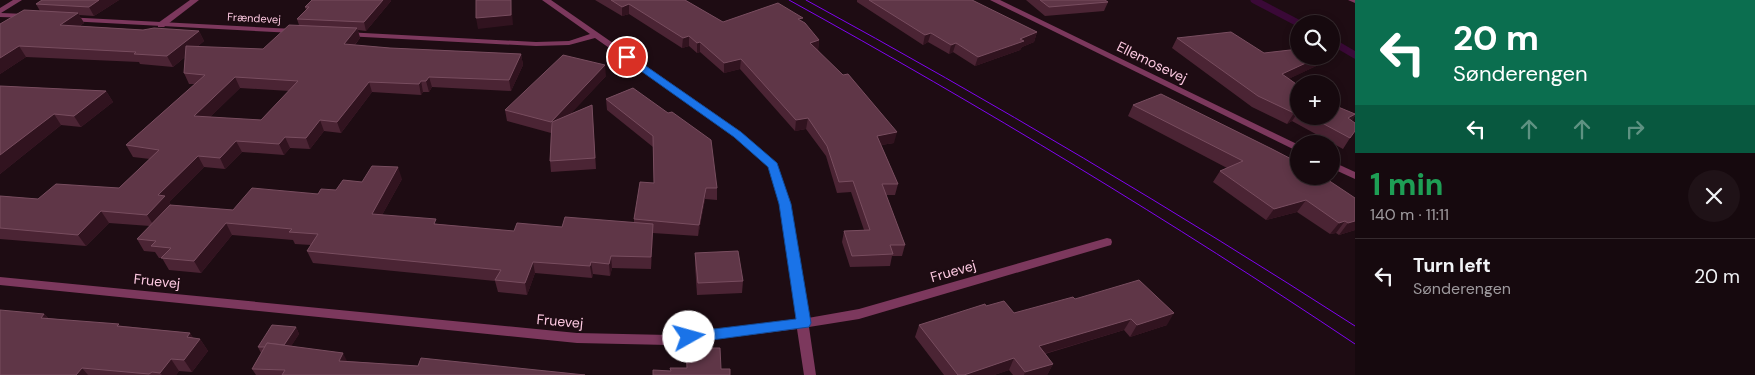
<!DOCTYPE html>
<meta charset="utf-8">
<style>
:root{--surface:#16090e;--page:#1f1217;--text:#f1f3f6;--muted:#9e9a9e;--line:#352a2e}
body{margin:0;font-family:"DM Sans",sans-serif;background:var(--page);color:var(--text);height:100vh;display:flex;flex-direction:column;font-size:19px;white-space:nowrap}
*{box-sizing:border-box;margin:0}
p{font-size:16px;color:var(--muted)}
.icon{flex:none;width:28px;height:28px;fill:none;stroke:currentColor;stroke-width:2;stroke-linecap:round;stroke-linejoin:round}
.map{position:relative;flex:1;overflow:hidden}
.side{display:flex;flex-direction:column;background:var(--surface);width:400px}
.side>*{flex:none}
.hud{background:#0b6e4f;color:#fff;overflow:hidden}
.controls{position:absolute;left:1290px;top:15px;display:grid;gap:10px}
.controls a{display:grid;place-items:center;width:50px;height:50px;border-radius:50%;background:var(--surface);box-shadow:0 2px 8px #0003,0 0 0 1px var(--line);font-size:25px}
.pin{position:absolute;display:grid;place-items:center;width:42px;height:42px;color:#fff;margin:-21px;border:2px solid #fff;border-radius:50%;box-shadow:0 1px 5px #0007}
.me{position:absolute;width:55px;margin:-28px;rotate:83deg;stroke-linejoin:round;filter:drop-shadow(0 0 4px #0008)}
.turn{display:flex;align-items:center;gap:18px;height:105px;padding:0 15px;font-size:22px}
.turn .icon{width:65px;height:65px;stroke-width:2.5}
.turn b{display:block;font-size:35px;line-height:42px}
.lanes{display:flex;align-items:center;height:48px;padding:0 15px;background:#0003;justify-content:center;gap:25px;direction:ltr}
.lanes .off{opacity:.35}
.round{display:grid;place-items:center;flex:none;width:52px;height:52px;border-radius:26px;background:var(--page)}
.head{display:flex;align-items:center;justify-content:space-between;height:85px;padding:0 15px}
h1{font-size:30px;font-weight:800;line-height:38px;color:#1e9e55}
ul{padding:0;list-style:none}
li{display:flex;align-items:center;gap:15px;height:75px;padding:0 15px;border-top:1px solid var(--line)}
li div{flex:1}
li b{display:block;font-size:19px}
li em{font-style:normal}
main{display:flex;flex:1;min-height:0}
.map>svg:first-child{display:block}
</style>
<main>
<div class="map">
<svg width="1355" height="375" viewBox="0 0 1355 375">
<rect width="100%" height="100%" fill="#1e0c13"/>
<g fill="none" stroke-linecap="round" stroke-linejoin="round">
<g stroke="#3a0937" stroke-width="7">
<polyline points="1254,0 1300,24"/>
<polyline points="1331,41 1355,55"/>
</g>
<polygon fill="#7c385d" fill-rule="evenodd" points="190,0 199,0 164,27 158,27 158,23"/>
<g fill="#7c385d" fill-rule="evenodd">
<polygon points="13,0 22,0 1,13 26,14 29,14 29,18 0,17 0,8"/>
<polygon points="542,0 551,0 741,132 776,164 790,203 808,318 859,309 1107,238 1111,239 1112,242 1111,245 859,319 809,327 816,375 804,375 797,329 669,345 577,343 0,285 0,277 577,333 669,335 796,319 780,203 769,167 735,136 595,38 569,45 536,46 345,36 341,34 345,32 536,42 569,41 590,34"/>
<polygon points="990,0 1000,0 1299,145 1299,152"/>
<polygon points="1348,0 1355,0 1355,3"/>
<polygon points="65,17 294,29 298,31 294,33 68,21 65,21"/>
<polygon points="1331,161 1355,172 1355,179 1331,168"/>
</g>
<g stroke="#7f03f1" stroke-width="1">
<path d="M789 0C983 107 1171 221 1355 344"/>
<path d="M806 0C993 102 1176 211 1355 326"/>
</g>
</g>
<g fill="#4b2434" fill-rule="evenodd">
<path d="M42 0H119L94 16 79 15 84 23 80 26 143 30 199 31 204 41 197 47 263 49 299 25 297 19 306 10 305 7 312 0H391V1L366 31 358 30 360 38 355 45 390 48 521 54 523 65 511 91 432 87 429 92H423L421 95 372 92 341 133 324 131 310 149 290 148 284 155 242 152 225 169 204 167 169 202 171 205 233 210 336 190 362 182 402 179 382 215 438 224 514 231 634 222V219L654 183 653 147 607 110 606 99 633 88 717 188V200L705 199 698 236 653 233 651 269 612 268 610 276 593 274 592 278 535 273 527 295 498 292 495 281 313 263 307 251 311 245 295 244 293 240 232 235 201 273 169 270 162 258H159L155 252 144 251 137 239 150 226 109 223 86 246 0 239V196L38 199 119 188 150 159 133 157 126 145 195 84H189L184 73 185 57 173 67 140 64 139 62 26 57 0 74V24L40 11 36 4ZM240 88 289 91 261 120 210 117Z"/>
<polygon points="595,0 685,0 723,22 802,22 819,40 818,50 894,143 881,145 898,184 895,195 886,195 905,245 902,256 892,256 890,266 850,267 842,242 844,231 864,230 851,192 837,193 826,156 806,129 795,131 740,69 724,73 700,52 697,53 689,46 682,48 629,14 622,16"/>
<polygon points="857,0 972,0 1037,32 1034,42 1022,47 1020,50 975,66 953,52 949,54 928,42 923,45 857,2"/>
<polygon points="1026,0 1105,0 1108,2 1104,11 1045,16"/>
<polygon points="1177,38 1264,53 1329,60 1288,79 1299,86 1299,116 1331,116 1355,114 1355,116 1352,120 1350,138 1343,149 1292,121 1287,124 1252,107 1172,48"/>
<polygon points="606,76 570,114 592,105 596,169 551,172 550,161 551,133 507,121 505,110"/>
<polygon points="0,86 106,91 113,102 81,127 61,125 0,174"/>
<polygon points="1133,105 1272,149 1355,230 1339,235 1336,233 1330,234 1297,212 1266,220 1213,182 1220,171 1227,168 1128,116"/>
<polygon points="695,253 743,281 742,293 697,295 695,265"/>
<polygon points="1075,299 1167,325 1130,337 1124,330 1045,354 1053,364 1047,375 1013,375 1009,370 994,375 944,375 915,337 919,325 986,306 1014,313"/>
<polygon points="44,314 48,318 190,333 193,338 200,339 208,351 192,372 179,371 176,375 0,375"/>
<polygon points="296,327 299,334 291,346 347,361 418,366 585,375 256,375 252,369 261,353 258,347"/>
</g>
<g fill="#31131f">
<polygon points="99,0 119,0 94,16 89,7"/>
<polygon points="383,0 391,0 391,1 366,31 364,22"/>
<polygon points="511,0 513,25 478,29 476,18"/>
<polygon points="629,4 629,14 622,16 622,7"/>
<polygon points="78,13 84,23 66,35 60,25"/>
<polygon points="357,28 360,38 347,54 344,44"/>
<polygon points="199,31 204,41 173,67 167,56"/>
<polygon points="1037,32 1034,42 1022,47 1020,50 975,66 978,57"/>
<polygon points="931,33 928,42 923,45 925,35"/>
<polygon points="689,36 689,46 682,48 683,38"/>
<polygon points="819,40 818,50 810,43"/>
<polygon points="700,42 700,52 697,53 697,43"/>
<polygon points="956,43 953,52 949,54 951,45"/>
<polygon points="19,46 26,57 0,74 0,58"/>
<polygon points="1336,50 1329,60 1276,85 1282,74 1321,56 1331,56 1331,52"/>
<polygon points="521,54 523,65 511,91 509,80"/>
<polygon points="741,59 740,69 724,73 724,63"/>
<polygon points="605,65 606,76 552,134 551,122"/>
<polygon points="235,77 240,88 200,127 194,116"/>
<polygon points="429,77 432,87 429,92 426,81"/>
<polygon points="421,81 423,92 421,95 419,84"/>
<polygon points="369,82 372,92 341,133 337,122"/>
<polygon points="106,91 113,102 81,127 74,116"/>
<polygon points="1299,111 1292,121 1287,124 1294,113"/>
<polygon points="54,114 61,125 0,174 0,155"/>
<polygon points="1355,115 1355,116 1348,126 1348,118"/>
<polygon points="808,118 806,129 795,131 796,120"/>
<polygon points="320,120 324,131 310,149 306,138"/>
<polygon points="897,132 894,143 875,146 877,136"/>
<polygon points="285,137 290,148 284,155 279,144"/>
<polygon points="236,141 242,152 225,169 220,158"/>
<polygon points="198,156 204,167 169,202 172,207 154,226 147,215 158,195"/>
<polygon points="398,167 402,179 376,226 372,214"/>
<polygon points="706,188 705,199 698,236 699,225"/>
<polygon points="1306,200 1297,212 1266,220 1274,209"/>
<polygon points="101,211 109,223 86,246 78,235"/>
<polygon points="1345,221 1336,233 1330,234 1339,223"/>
<polygon points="1355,221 1355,230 1339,235 1348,223"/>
<polygon points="226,223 232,235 201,273 194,261"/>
<polygon points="653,224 653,235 651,269 651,257"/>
<polygon points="611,256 612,268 610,276 609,264"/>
<polygon points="533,262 535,273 527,295 525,283"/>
<polygon points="591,262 593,274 592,278 590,266"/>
<polygon points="1174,313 1167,325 1130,337 1137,325"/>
<polygon points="44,314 54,326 41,318"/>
<polygon points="1131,319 1124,330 1033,357 1039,346"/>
<polygon points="296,327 299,334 285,356 282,349"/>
<polygon points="190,333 196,343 200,339 208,351 192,372 184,360 187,337"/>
<polygon points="343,353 349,365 339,361"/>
<polygon points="1014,358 1009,370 994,375 964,375"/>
<polygon points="171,359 179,371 176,375 162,375 160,373"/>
<polygon points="1053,364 1047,375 1024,375 1025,372"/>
<polygon points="82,368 88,375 76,375"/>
</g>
<g fill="#5f3647" stroke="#784d5f" fill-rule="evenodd">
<polygon points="42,0 99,0 89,7 36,4"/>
<polygon points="312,0 383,0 364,22 297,19 309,7 305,7"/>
<polygon points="476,0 511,0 511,15 476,18"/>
<polygon points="611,0 685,0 723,22 778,3 803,18 798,19 805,23 819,40 810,43 843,75 848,74 897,132 877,136 898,184 882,184 905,245 890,245 893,254 852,256 844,231 870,230 853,181 839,182 827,146 808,118 796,120 741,59 724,63 700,42 697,43 689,36 683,38 629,4 622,7"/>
<polygon points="869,0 972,0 1037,32 1020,39 1024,41 978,57 956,43 951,45 931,33 925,35"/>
<polygon points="1040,0 1105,0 1108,2 1049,7"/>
<polygon points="24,10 78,13 60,25 143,30 154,28 199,31 167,56 134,54 136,52 19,46 0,58 0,24"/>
<path d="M289 25 357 28 344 44 390 48 521 54 509 80 429 77 426 81H421L419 84 369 82 337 122 320 120 306 138 285 137 279 144 236 141 220 158 198 156 158 195 165 196 147 215 101 211 78 235 0 228V196L38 199 56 184 119 188 159 150 126 145 205 75 184 73 186 46 263 49ZM235 77 298 81 261 120 194 116Z"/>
<polygon points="1231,32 1264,53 1299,49 1299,56 1321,56 1282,74 1299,86 1299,111 1294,113 1258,96 1177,38"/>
<polygon points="1331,46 1334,46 1336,50 1331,52"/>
<polygon points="563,55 605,65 551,122 505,110"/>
<polygon points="0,86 106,91 74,116 54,114 0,155"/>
<polygon points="633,88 668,113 672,112 711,140 717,188 706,188 699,225 634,219 640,182 654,183 653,136 606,99"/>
<polygon points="1161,94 1272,149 1299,163 1299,176 1322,176 1355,198 1355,221 1348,223 1345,221 1339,223 1306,200 1274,209 1220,171 1243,161 1133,105"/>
<polygon points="1331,104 1355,114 1348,118 1355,123 1355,131 1350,138 1309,116 1331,116"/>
<polygon points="592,105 595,158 550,161 552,122"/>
<polygon points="372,166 398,167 372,214 436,219 434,224 514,231 517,223 562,227 565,217 653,224 651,257 611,256 609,264 591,262 590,266 533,262 525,283 495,280 501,270 307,251 318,234 289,232 292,229 226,223 194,261 161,258 171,248 151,246 156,241 137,239 170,205 233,210 252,188 318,194 321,189 336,190 343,180 362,182"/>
<polygon points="738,251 743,281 698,283 695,253"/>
<polygon points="1139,280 1174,313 1137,325 1131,319 1039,346 1053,364 1025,372 1014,358 964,375 958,375 919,325 985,304 986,306 1004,301 1014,313 1073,297 1075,299"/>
<polygon points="0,310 44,314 41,318 119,324 117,326 190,333 187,337 200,339 184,360 171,359 160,373 152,372 149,374 82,368 76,375 0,375"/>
<polygon points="272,325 296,327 284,345 267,343 265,347 258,347"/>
<polygon points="267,343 343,353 339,361 418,366 421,358 585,375 282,375 285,370 252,369"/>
<polygon points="686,348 720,348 721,369 730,369 730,375 653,375 653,370 671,371 670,368 687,368"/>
</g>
<polygon fill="#1a73e8" stroke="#114b97" points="624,55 630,55 741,132 777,163 791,204 811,323 809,327 689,343 684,341 682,337 684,333 689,332 796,319 779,204 768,167 734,137 624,59"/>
<g text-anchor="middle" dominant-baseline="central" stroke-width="4" stroke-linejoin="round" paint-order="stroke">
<g font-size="11" fill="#fecae2" stroke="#1e0c13">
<text transform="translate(254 18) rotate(3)">Frændevej</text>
</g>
<g font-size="14" fill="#fecae2" stroke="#1e0c13">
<text transform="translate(1152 62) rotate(26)">Ellemosevej</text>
<text transform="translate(953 271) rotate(-16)">Fruevej</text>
<text transform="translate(157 281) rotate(6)">Fruevej</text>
<text transform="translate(560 321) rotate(5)">Fruevej</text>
</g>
</g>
</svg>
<div class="controls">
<a><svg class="icon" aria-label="search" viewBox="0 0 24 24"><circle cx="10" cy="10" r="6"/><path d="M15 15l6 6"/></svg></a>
<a>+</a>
<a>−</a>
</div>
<div class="pin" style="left:627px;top:57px;background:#d93025"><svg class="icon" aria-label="arrive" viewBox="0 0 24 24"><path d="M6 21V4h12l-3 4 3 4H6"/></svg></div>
<svg class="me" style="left:689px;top:337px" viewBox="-20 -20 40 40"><circle r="19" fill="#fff"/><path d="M0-13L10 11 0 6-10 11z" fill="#1a73e8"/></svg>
</div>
<section class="side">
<div class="hud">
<div class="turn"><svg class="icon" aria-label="left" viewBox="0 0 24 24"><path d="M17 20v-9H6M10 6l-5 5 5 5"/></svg><div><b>20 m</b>Sønderengen</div></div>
<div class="lanes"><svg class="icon" aria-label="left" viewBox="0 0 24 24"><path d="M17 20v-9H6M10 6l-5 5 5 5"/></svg><svg class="icon off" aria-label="ahead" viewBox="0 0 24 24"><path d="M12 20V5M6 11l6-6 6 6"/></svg><svg class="icon off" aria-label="ahead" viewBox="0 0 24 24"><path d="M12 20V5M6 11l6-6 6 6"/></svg><svg class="icon off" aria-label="right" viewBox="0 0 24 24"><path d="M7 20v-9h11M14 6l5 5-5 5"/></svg></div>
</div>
<div class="head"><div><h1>1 min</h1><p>140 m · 11:11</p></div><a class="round"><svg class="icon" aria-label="close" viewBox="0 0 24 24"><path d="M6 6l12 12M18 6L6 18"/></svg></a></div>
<ul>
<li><svg class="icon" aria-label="left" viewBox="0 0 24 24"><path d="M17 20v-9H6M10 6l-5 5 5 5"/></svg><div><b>Turn left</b><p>Sønderengen</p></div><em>20 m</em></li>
</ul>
</section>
</main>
